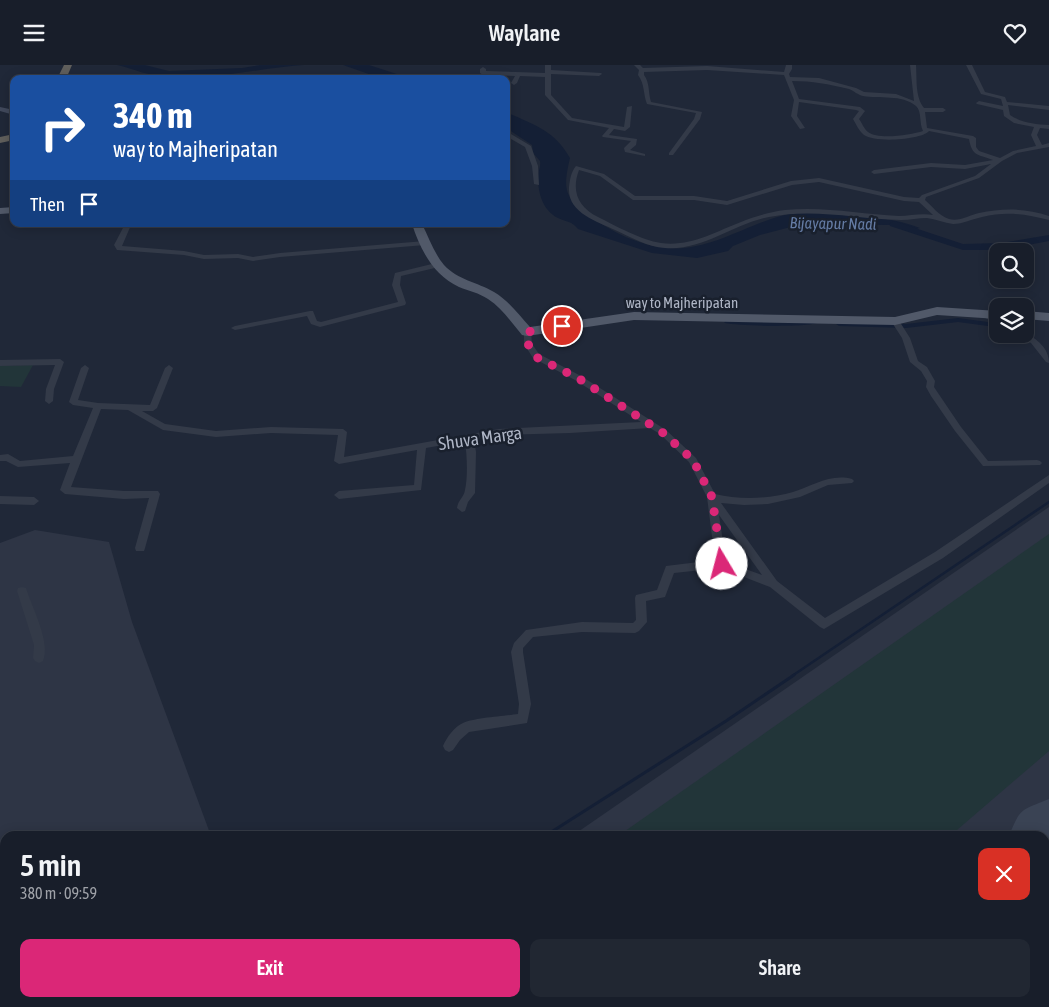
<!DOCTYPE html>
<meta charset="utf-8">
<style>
:root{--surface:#181e2a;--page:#212732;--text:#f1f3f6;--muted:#9fa2a8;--line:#363c47;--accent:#db2777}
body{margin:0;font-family:"Asap Condensed",sans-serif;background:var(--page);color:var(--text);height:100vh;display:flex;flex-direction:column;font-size:19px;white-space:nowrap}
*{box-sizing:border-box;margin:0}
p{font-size:16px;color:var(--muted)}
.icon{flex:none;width:28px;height:28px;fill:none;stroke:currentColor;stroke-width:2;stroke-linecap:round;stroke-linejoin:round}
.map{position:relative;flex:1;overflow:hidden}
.drawer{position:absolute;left:0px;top:766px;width:1050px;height:176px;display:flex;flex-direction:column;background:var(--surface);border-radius:15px 15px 0 0;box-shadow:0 2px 12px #0003,0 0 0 1px var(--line)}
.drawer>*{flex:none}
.top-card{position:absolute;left:10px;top:10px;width:500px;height:152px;border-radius:10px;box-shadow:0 2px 12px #0003,0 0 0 1px var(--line);background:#1a4fa0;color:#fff;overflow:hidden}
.fabs{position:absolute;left:989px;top:178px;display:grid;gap:10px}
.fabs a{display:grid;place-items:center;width:45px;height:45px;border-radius:10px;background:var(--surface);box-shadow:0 2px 12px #0003,0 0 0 1px var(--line);font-size:25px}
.pin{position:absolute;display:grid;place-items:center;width:42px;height:42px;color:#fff;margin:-21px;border:2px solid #fff;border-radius:50%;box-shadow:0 1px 5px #0007}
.me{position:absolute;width:55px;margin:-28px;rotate:352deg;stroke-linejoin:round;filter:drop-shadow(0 0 4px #0008)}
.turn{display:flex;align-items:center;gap:18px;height:105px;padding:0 20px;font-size:22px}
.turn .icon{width:65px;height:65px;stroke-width:2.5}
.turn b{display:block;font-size:35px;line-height:42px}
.then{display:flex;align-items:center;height:48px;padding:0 20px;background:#0003;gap:10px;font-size:19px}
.round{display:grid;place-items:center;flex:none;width:52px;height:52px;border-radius:10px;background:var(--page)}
.headline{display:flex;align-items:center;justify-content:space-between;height:85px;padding:0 20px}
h1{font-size:30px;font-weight:600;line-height:38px}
.cta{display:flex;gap:10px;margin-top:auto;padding:10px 20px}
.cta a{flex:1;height:58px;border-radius:10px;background:var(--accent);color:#fff;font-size:20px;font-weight:600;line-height:58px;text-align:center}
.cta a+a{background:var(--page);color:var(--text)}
header{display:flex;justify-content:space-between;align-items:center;height:65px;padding:0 20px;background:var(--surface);font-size:22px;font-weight:600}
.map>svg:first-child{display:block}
</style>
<header><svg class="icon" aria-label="menu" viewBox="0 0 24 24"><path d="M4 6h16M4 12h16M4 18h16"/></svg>Waylane<svg class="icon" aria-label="heart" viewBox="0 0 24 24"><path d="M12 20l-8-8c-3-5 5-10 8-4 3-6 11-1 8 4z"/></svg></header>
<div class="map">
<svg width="1049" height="942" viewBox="0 0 1049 942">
<rect width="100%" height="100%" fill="#202838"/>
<g fill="#2e3545">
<polygon points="1049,442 1049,942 323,942 330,938 1045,938 1045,771 572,771"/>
<polygon points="35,465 109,477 132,557 211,771 5,771 5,938 272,938 274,942 0,942 0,478"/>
</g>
<g fill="#223539">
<polygon points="33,300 21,322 0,321 0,301"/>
<polygon points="1049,469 1049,686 950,771 618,771"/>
<polygon points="381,938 757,938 751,942 375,942"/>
</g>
<g fill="#141f35">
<path d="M117 0H145L169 6 242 3 260 0H304C258 3 212 16 166 12 149 11 134 4 117 0Z"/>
<polygon points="343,0 369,0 412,14 383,14"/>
<path d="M506 47C535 60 554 65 570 93 562 127 565 133 593 153 620 173 662 190 696 181 712 178 728 171 743 165 762 157 786 147 808 147 819 146 831 149 842 150 869 152 895 153 920 163L910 166 890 160 802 159 760 170 733 181 728 186 697 193 652 188 578 164C572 156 566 157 558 153 542 145 538 127 538 112 538 106 541 102 540 96L533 88 532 80 506 63Z"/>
</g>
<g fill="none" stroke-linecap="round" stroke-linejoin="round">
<polyline stroke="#141f35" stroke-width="2.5" points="792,611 1049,437"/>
<g stroke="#141f35" stroke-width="3">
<polyline points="545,771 726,656 794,610"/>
<polyline points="279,942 286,938"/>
</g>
<g fill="#141f35" fill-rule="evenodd">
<polygon points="958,253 988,257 991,259 988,261 958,257 906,263 839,261 836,259 839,257 906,259"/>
<path d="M727 255 803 257 816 255 819 257C810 263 739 261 725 258L724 257Z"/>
</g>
<polygon fill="#141f35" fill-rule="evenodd" points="894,156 963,179 1001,178 1049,170 1049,176 1001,185 963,185 890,161 889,159"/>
<g fill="#3a4354" fill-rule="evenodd">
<path d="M1049 734V811L1045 812V771H1009C1021 742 1020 746 1049 734Z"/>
<polygon points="822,938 909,938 907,942 820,942"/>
</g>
<g fill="#333a48" fill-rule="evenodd">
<polygon points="545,0 551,0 551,5 601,8 602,9 599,11 551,9 551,30 572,53 624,62 627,42 632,41 630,62 625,66 614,64 609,70 637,74 636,80 630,85 645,89 645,91 625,87 624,83 631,76 603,72 602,71 609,63 568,55 545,30 545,12 520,11 517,18 514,20 511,18 515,11 483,10 480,8 480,4 483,2 486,4 486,6 545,8"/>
<path d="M634 0H640L643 3 707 1 784 7 786 0H792V4L789 9 790 12 819 13 856 23 864 27 896 29 914 36 910 0H916C917 14 915 32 924 43H943L946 45 943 47H925L927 63 973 71 976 73V82L979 86 1000 93 1013 86 1036 81 1031 70 1034 62 1014 58 1004 51 1003 45 977 39 976 38 979 36 1003 41 1001 34 981 29 966 0H972L985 27 1005 32 1007 37 1049 41V45L1008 40 1010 50C1022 58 1035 59 1049 60V64L1040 63 1037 70 1042 80 1049 78V82L1017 88 1002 96 979 113 926 132 925 135C932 141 939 151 949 154 959 157 970 150 979 148 1003 143 1026 143 1049 151V155C1026 149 1006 146 982 152 972 154 963 159 953 159 944 158 936 154 927 153 918 153 910 155 901 155 856 154 814 143 769 152 733 159 703 186 665 183 647 182 631 172 615 165 597 156 567 148 569 122 570 114 571 107 576 101L604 109 635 131H694L727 136 791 116 819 113 904 132 919 133 922 130 975 111 991 99 965 104 931 102 874 109 871 107 874 105 931 98 965 100 993 95C977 89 972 91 969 74L929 66C921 75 875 78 864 70 859 66 856 59 853 54L859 46 856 45 799 37 797 51 805 63 800 64 791 51 794 35 784 10 707 5 644 7V10C650 18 648 27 651 37L702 47 700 54 673 90H669V88L694 54 696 48 647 39C643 29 645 19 638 10L639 5ZM792 16C813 16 828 19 849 24 854 26 858 30 863 31 879 34 902 29 916 41 922 46 919 59 923 66 911 70 878 75 868 67 864 64 862 58 859 54L865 46 860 42 799 34ZM579 105 600 111 633 135H694L727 140 792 120 819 117 904 136 919 137 933 150C921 148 910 151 899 151 861 149 823 141 785 145 770 147 755 151 741 157 715 167 690 182 661 178 641 175 616 161 598 152 578 142 571 126 579 105Z"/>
<polygon points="506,66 531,81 538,101 539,120 534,119 532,101 525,82 506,71"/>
<polygon points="121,159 131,160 122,181 184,186 204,190 238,189 253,192 280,188 425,176 429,178 425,180 280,192 253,196 238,193 204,194 184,190 117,185 114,180 124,161"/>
<polygon points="436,198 439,198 439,202 401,211 400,220 406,238 405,240 320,262 311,259 307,251 235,265 231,263 235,261 310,246 313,246 317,256 321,257 398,237 392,220 395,208"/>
<polygon points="983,248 989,248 998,253 998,259 983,252"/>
<polygon points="892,254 898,254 910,273 918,296 927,302 935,316 934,322 938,328 961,362 988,396 1037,395 1040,396 1042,398 1040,400 983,401 955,366 931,331 926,322 927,316 921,306 910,297 902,273 891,256"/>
<path d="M524 265H527L531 267 532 279 539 289 581 311 666 365 696 393 715 429C740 435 768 434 793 427 812 421 831 408 852 414L854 416 852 418 828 420 800 432 768 439 744 440 721 438 777 516 825 553 935 487 1049 410V418L943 493 824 564 820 562 770 522 721 503 674 508 665 532 646 536 647 557 639 566 635 568 582 567 533 572 523 583V587L531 639 527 658 469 667 460 675 453 685 449 687 445 685 443 681C447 672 454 662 463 658 473 653 505 651 518 649L519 639 511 587 514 578 526 565 582 557 633 558 636 555 635 533 636 530 657 525 666 501 715 495 707 432 689 397 660 369 650 363 570 368 499 370 474 375 476 387 475 428 468 437 465 446 462 447 457 443C458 435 464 432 465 425 468 412 467 390 465 376L426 383 421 425 339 434 334 430 339 426 414 420 417 385 339 399 334 396 338 370 271 368 216 372 163 365 128 345 101 344 71 422 124 426H158L160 429 145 483 144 486H136L135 483 149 433 124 434 65 429 60 425 70 398 18 402 6 396H0V390L8 389 20 396 73 391 93 343 73 340 69 337 81 303 85 300 89 303 78 335 98 338 150 340 165 303 169 300 173 303 157 343 153 346H142L165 359 216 366 271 362 343 364 347 367 344 392 499 364 641 357 575 315 533 293 524 279ZM719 450 762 510 726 497Z"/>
<path d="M1025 268C1037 274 1049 283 1049 298L1046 297 1031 278 1017 269Z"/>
<polygon points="60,294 64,297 54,324 53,336 49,339 45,336 46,324 55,300 0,301 0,295"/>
<polygon points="0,431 34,432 39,436 34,440 0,439"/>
<path d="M22 522 26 523 27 526C33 544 51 579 43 596L39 598 35 596 33 593 34 580 17 526 18 523Z"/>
</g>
<polygon fill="#41495c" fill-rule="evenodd" points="0,42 14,45 14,50 0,46"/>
<g fill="#515969" fill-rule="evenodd">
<polygon points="14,142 14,148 0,149 0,143"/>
<path d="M412 159H422C429 173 434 188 444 200 458 215 477 217 494 227 509 236 519 250 530 262L634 247 895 252 937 242 998 246V254L937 250 895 260 634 255 527 271 522 270C511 257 502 243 488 234 479 228 469 226 459 222 433 210 420 184 412 159Z"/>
<polygon points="1025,246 1049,248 1049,256 1025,254"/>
</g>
<g fill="#605f5c" fill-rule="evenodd">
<polygon points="64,0 72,0 66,14 57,14"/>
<polygon points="14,69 14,75 0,78 0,72"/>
</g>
</g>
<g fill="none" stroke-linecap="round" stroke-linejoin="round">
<polyline stroke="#db2777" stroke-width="9" stroke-dasharray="0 16.2" points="562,261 527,267 528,279 536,292 578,313 662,367 693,395 712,432 722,499"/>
</g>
<g text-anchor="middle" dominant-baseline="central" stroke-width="5" stroke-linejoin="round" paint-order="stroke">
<g font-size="15" fill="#aeb5c5" stroke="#19202d">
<text x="682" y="237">way to Majheripatan</text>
</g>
<g font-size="16" font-style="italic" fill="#657ca5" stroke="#19202d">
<text transform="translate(833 158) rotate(1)">Bijayapur Nadi</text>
</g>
<g font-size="18" fill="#aeb5c5" stroke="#19202d">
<text transform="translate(480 373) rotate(-8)">Shuva Marga</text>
</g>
</g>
</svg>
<div class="fabs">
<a><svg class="icon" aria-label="search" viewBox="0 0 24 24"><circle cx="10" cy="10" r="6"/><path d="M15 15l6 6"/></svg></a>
<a><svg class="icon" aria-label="layers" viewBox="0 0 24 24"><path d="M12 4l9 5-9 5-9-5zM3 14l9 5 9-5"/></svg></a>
</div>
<div class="pin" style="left:562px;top:261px;background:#d93025"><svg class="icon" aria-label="arrive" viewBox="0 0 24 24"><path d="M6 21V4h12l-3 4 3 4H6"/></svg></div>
<svg class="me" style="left:722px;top:499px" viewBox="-20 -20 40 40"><circle r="19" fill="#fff"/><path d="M0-13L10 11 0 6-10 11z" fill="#db2777"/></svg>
<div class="top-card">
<div class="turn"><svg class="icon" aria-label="right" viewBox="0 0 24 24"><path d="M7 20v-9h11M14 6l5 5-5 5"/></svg><div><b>340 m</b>way to Majheripatan</div></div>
<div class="then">Then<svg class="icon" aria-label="arrive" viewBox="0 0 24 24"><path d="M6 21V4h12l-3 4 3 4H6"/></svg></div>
</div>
<section class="drawer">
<div class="headline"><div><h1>5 min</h1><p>380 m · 09:59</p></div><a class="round" style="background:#d93025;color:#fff"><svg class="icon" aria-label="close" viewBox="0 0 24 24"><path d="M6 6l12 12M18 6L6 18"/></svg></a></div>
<div class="cta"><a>Exit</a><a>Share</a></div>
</section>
</div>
